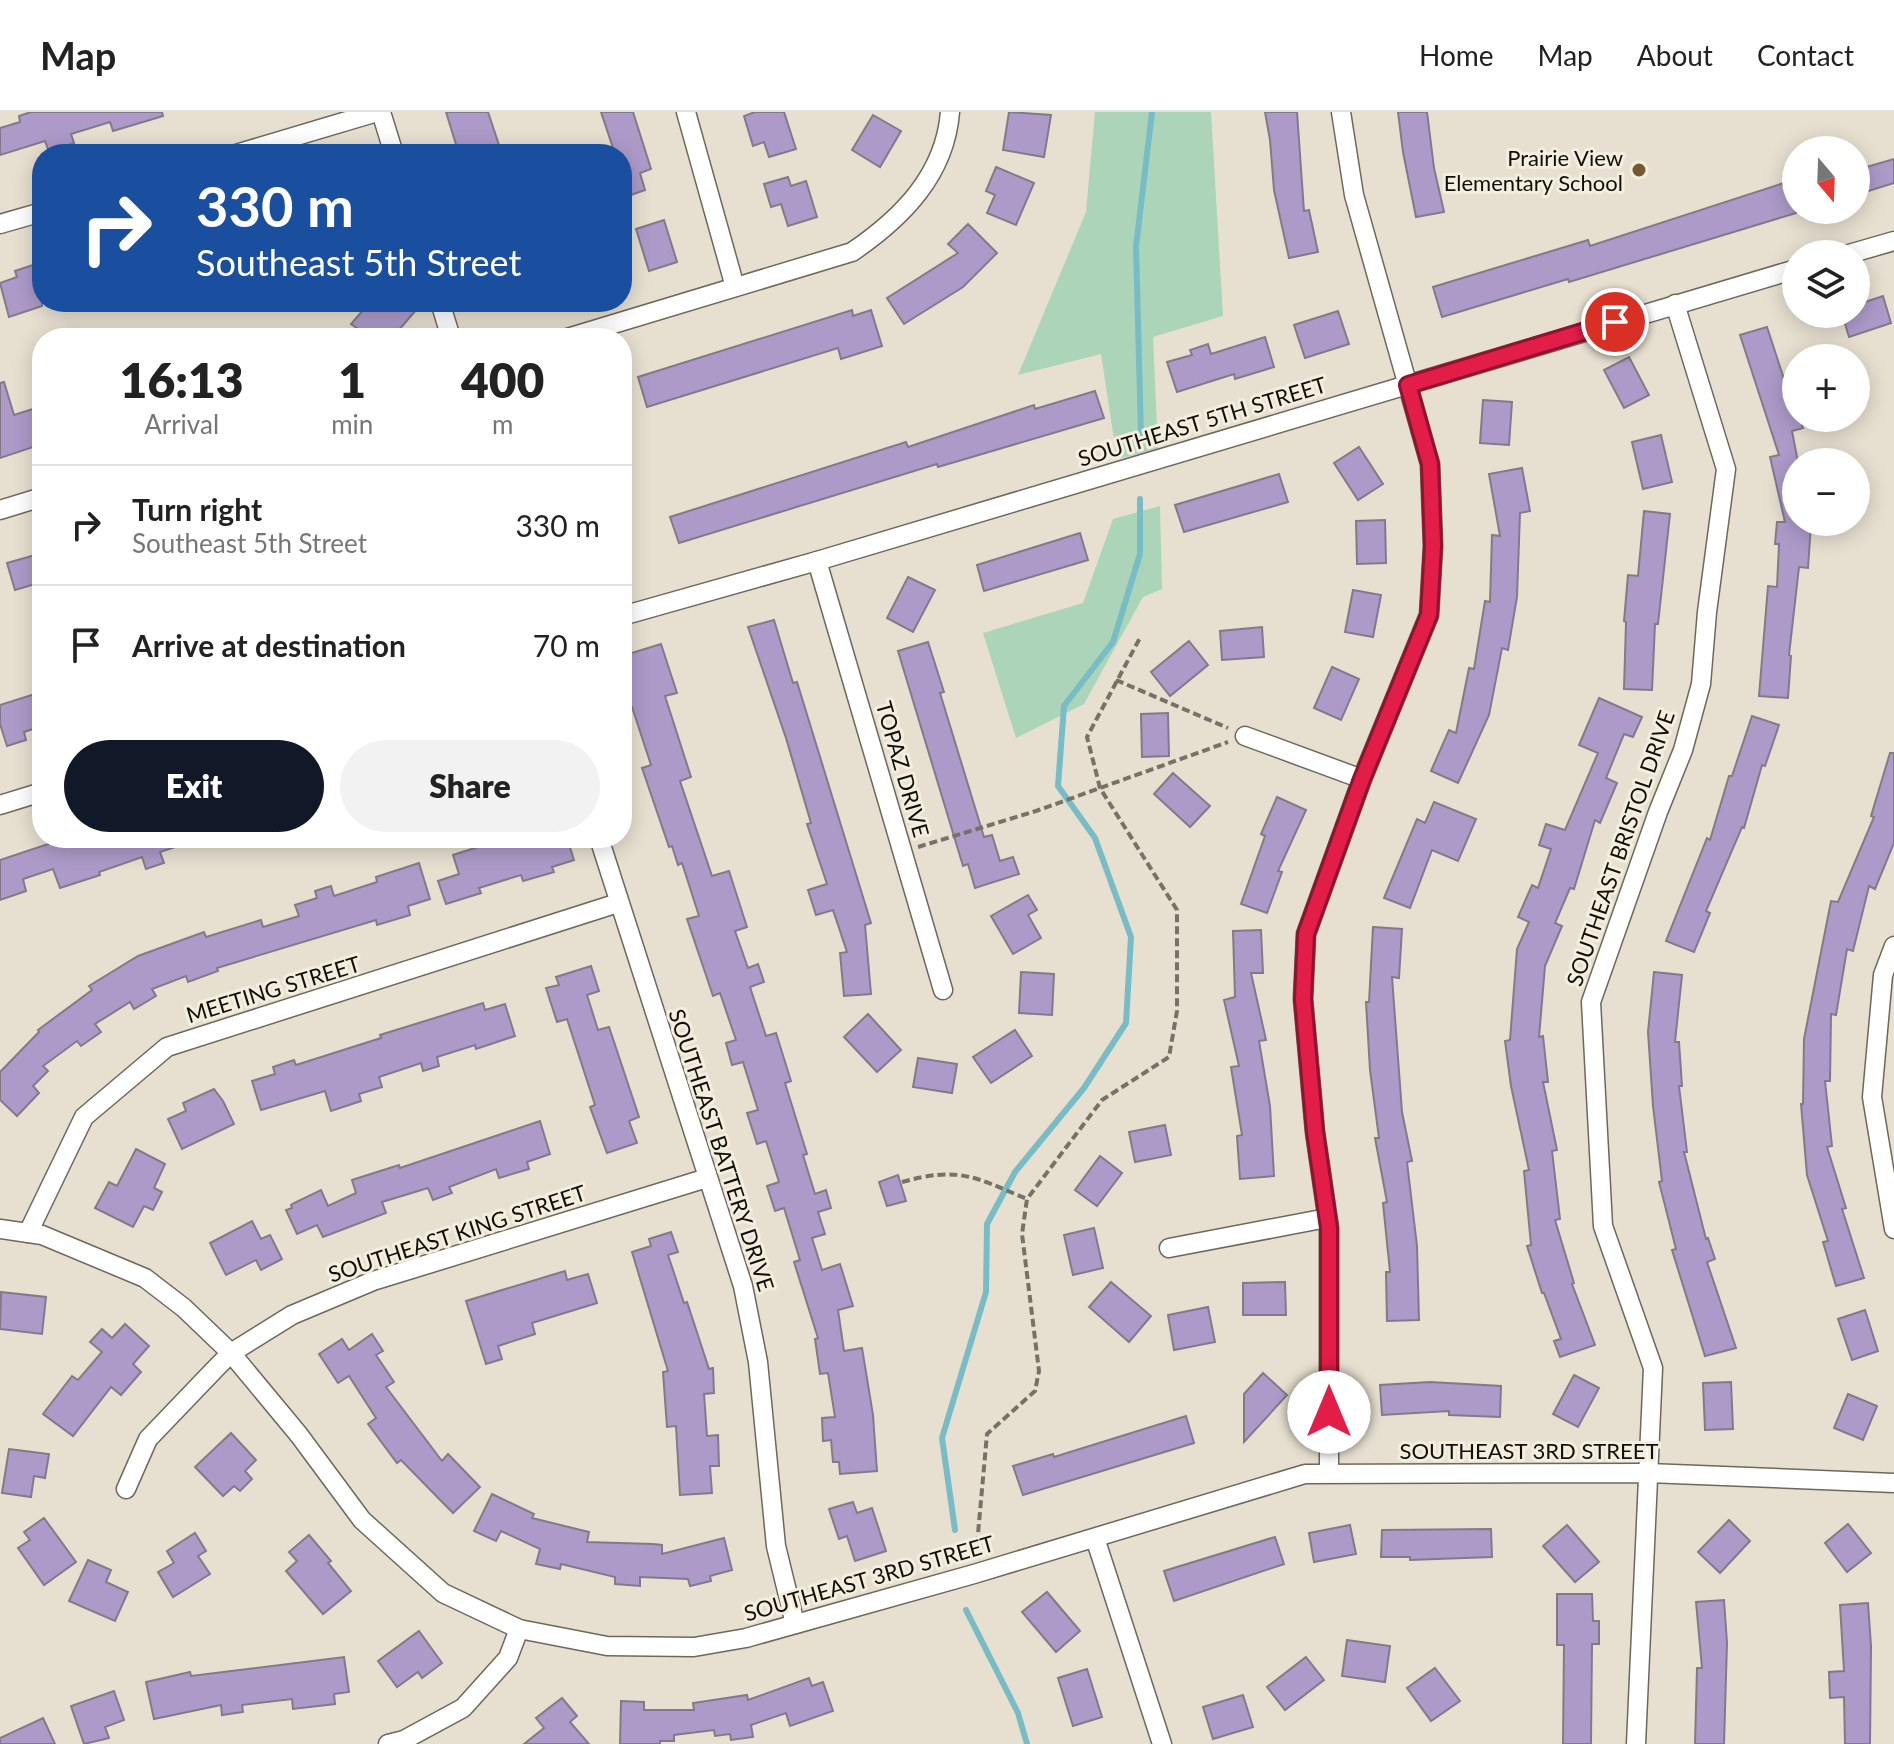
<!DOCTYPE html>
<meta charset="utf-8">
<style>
:root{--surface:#fff;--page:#f2f2f2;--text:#222;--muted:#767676;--line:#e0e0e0;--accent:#111827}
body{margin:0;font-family:Lato,sans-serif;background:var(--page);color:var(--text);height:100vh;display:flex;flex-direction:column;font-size:30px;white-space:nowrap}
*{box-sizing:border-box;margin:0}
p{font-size:26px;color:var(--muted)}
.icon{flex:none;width:44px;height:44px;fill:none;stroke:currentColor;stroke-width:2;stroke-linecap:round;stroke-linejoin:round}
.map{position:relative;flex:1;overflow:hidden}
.details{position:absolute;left:32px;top:216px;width:600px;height:520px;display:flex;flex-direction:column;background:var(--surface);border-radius:32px;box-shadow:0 4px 20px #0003}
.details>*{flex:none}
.top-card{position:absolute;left:32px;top:32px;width:600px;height:168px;border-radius:32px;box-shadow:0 4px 20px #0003;background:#1a4fa0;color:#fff;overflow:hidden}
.needle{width:52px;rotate:161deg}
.buttons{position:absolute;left:1782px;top:24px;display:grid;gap:16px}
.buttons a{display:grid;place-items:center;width:88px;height:88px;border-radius:50%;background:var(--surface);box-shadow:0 4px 20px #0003;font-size:40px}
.pin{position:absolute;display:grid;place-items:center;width:68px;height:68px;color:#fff;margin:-34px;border:4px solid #fff;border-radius:50%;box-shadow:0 2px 8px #0007}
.me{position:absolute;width:88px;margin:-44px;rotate:0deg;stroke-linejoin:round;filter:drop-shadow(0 0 6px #0008)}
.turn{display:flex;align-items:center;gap:28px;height:168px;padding:0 32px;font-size:36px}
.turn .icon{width:104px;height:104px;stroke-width:2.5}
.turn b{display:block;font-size:56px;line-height:68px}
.eta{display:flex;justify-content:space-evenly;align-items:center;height:136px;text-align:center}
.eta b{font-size:48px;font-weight:800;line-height:56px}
.button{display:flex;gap:16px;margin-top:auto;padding:16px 32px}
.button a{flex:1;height:92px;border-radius:48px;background:var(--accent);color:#fff;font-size:32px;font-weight:800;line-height:92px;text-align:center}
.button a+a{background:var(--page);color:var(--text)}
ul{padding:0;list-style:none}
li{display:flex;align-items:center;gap:24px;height:120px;padding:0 32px;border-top:2px solid var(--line)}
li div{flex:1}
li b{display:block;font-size:30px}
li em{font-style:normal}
header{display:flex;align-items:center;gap:48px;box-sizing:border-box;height:112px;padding:0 40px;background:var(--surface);border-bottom:2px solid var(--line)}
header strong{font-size:38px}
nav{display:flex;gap:44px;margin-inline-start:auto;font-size:28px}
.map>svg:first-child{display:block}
</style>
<header>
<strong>Map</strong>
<nav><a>Home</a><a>Map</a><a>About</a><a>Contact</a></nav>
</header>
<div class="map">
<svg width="1894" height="1632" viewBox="0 0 1894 1632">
<rect width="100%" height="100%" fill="#e7e0d1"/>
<g fill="#acd4b9">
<polygon points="1095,0 1211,0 1223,204 1153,225 1158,337 1117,347 1101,242 1018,263 1086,100"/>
<polygon points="1160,394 1162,477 1143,485 1084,592 1016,626 983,521 1083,491 1113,407"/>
</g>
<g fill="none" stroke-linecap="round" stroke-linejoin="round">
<g stroke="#78bdc5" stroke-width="6">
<polyline points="1141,323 1136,135 1152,0"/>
<polyline points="955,1418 942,1326 986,1180 987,1112 1015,1060 1084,976 1126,911 1131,825 1095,726 1058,674 1064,594 1113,530 1140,442 1140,387"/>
<polyline points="966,1498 1018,1601 1027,1632"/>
</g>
</g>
<g fill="#ad9ac9" stroke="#817b89" stroke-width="2">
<polygon points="31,0 162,0 163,4 113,19 110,10 71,22 74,31 49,40 45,29 0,43 0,16 20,10 19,4"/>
<polygon points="446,0 488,0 502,42 459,42"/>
<polygon points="601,0 633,0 651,57 640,61 645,78 622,86 622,42 615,42"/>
<polygon points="755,0 784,0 796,37 769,45 764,30 753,34 744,4"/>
<polygon points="1009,0 1051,3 1044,45 1003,38"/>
<polygon points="1265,0 1297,0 1304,99 1309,98 1318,140 1289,146 1274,78 1270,28"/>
<polygon points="1398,0 1427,0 1434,56 1444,100 1416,105 1403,40"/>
<polygon points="873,3 901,19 880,55 852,38"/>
<polygon points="1894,47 1894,71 1856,83 1856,58"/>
<polygon points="996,55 1034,71 1016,113 987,101 995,83 986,79"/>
<polygon points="788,65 791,74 806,69 817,105 788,114 781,92 771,95 764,72"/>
<polygon points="1796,67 1796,101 1569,170 1568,167 1442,205 1433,175 1588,128 1590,134"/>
<polygon points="664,108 677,150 649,159 636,117"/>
<polygon points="968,112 997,141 963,175 904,212 887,186 958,141 948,132"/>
<polygon points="36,152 42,170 42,194 9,205 0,171 17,165 15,159"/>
<polygon points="1883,184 1891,211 1849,225 1842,202 1856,202 1856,193"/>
<polygon points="370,190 423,190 392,226 371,226 351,212"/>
<polygon points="852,198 853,204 871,198 882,234 841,247 838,236 647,295 638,265"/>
<polygon points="1338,199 1349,232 1305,246 1294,213"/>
<polygon points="1767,215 1785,270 1788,269 1796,295 1796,306 1800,306 1803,316 1792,319 1798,350 1796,350 1796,411 1811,412 1808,456 1799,455 1789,543 1791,544 1788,586 1759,584 1768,474 1777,475 1779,432 1775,432 1777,410 1785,410 1770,345 1779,343 1740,223"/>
<polygon points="1265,225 1274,255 1235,267 1234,262 1177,280 1167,250 1192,243 1190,238 1208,232 1211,242"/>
<polygon points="1629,245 1649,283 1624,296 1604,258"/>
<polygon points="4,270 14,303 42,294 42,332 0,346 0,271"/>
<polygon points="1095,279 1104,306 938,355 937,352 679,431 670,405 906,330 908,335 1034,293 1035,297"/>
<polygon points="1483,288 1512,290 1509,333 1480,331"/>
<polygon points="1661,323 1672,370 1643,377 1632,330"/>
<polygon points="1359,335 1383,372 1358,388 1334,351"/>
<polygon points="1522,356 1530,399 1520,401 1517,485 1508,538 1502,536 1489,603 1458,671 1431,659 1449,618 1456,621 1469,556 1474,557 1485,489 1490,490 1492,423 1500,424 1489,362"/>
<polygon points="1279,362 1288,390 1184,420 1175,393"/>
<polygon points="1644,399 1670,402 1658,512 1655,512 1652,578 1624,577 1626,510 1624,509 1628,463 1638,464"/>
<polygon points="1385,408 1386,451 1357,452 1356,409"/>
<polygon points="1080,421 1088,448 984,479 977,453"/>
<polygon points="42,441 42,470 15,478 7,451"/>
<polygon points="908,465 935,478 913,520 887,506"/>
<polygon points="1353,478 1381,483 1373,525 1345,520"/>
<polygon points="774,508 793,571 797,570 871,811 865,813 871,882 844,884 840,841 847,840 833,798 816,803 808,778 827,772 807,712 811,711 786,626 748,515"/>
<polygon points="1262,515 1264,545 1222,548 1220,519"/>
<polygon points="1189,529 1208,553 1170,584 1151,560"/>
<polygon points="928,530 944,580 940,581 984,725 992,723 1000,749 1013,745 1019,762 975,776 968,752 963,754 898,539"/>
<polygon points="661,532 677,581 665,584 691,665 680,669 712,764 729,759 747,815 735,819 748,856 758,852 764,870 750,875 766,924 776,921 791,969 785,971 807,1042 803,1043 815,1082 826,1078 831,1096 818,1100 825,1122 812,1126 822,1158 840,1152 853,1194 838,1198 844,1239 862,1236 873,1303 877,1359 840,1362 839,1350 833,1350 831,1328 823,1329 822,1306 835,1305 828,1261 820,1262 815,1227 818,1226 794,1150 800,1148 784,1096 775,1099 767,1074 779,1070 766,1029 757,1032 747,1001 758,998 743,950 732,953 726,931 736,928 720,881 713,884 687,807 699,804 682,751 678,753 672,734 669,735 642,656 651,653 632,595 625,597 622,587 622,571 627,570 622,544"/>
<polygon points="1332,555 1359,567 1341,608 1314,596"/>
<polygon points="38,581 42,594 42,614 24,620 26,628 7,634 0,612 0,593"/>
<polygon points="1599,586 1642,605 1633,625 1624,622 1606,666 1617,671 1600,711 1595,708 1574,777 1570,776 1555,811 1562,814 1545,854 1539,925 1543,924 1548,970 1543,970 1557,1038 1552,1039 1560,1107 1555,1108 1574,1171 1572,1172 1595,1233 1560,1245 1554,1229 1561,1227 1544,1181 1542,1181 1527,1134 1531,1133 1524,1059 1529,1058 1511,974 1505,929 1510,928 1517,837 1529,810 1518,805 1532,773 1538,776 1551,737 1539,733 1546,712 1565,718 1598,641 1579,633"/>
<polygon points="1168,601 1169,644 1142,645 1141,602"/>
<polygon points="1752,604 1779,613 1765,654 1762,653 1744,716 1742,715 1706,799 1710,801 1694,840 1666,829 1707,726 1710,728 1729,664 1732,664"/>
<polygon points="1890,641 1894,641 1894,731 1875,777 1869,774 1853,839 1847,837 1836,903 1831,902 1830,969 1825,969 1832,1034 1827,1035 1846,1096 1842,1097 1864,1166 1836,1174 1823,1130 1828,1129 1807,1063 1801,992 1803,992 1804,927 1831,789 1838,790 1874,705 1871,704"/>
<polygon points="1173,661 1210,694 1190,715 1154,682"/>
<polygon points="1277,685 1306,698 1278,759 1282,760 1267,801 1241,792 1265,724 1261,722"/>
<polygon points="1434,690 1476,707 1458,749 1432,738 1410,796 1384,786 1417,707 1425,711"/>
<polygon points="92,726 192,726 193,729 160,740 164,751 146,757 142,745 99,760 100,763 60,776 53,757 23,767 26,779 0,788 0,748 63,727 65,735"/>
<polygon points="506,726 567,726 574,748 552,755 554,760 523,769 521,763 479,776 481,781 446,792 438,769 459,762 453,743"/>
<polygon points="419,751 430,787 408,794 410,803 377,813 376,808 217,856 218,859 188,870 186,864 152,877 156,884 134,897 130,890 95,912 101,920 81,934 77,929 43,954 48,959 33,974 39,981 17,1004 0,988 0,960 39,920 38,918 92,878 89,874 138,844 204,820 206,825 261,808 263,815 299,804 295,793 317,786 315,779 331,774 334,784 377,770 376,765"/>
<polygon points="1028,783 1037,798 1028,803 1041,826 1013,842 991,804"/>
<polygon points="1373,815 1402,817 1399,866 1392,865 1402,1000 1412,1049 1407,1050 1417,1134 1419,1208 1387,1209 1386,1160 1390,1160 1383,1091 1387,1090 1375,1026 1379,1026 1370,958 1366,890 1369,890"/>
<polygon points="1261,818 1263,861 1251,861 1266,928 1259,929 1270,994 1274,1064 1240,1067 1237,1024 1242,1023 1231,955 1239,954 1224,888 1235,885 1233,819"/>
<polygon points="591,854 599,879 587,883 598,918 609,915 639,1005 629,1009 637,1031 607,1041 590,995 595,993 567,907 557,910 546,876 559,873 556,865"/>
<polygon points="1021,860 1054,862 1052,903 1019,901"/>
<polygon points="1654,860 1682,863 1675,930 1679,930 1682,974 1679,974 1687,1040 1684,1040 1706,1127 1708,1126 1715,1147 1707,1150 1736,1236 1705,1244 1672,1138 1676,1137 1659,1070 1662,1069 1653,994 1648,920"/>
<polygon points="483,891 485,898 505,892 515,924 476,937 475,933 437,945 439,954 423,959 421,951 379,965 382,975 359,982 361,989 331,999 325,979 261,998 252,969 275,962 273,955 294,948 296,953 381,926 380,923"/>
<polygon points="868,902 901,938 877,960 844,925"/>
<polygon points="1015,918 1032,944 991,971 973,945"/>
<polygon points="918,946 957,952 952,981 913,975"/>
<polygon points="214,977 223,989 234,1012 182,1037 168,1007 186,999 183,991"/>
<polygon points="540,1009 550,1042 527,1050 529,1057 499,1066 496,1057 449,1075 452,1081 433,1088 428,1076 382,1090 386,1101 323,1125 317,1113 297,1122 286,1098 292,1096 291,1093 294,1091 321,1078 328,1094 356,1081 352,1068 399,1053 400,1056"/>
<polygon points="1165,1013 1171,1043 1135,1050 1129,1020"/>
<polygon points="136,1037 165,1052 154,1076 162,1080 153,1098 144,1094 133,1115 95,1096 109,1070 117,1074"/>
<polygon points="1100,1044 1122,1061 1097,1094 1075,1078"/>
<polygon points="898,1063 906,1089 887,1094 879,1070"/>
<polygon points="252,1109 261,1127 270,1123 282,1147 261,1158 256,1148 226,1163 210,1131"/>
<polygon points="1094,1116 1103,1156 1073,1163 1064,1123"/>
<polygon points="671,1120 678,1140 668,1143 684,1191 687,1190 709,1257 713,1256 714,1281 704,1282 707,1324 718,1323 719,1354 710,1354 712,1381 680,1383 676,1314 667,1315 663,1260 668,1259 632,1140 651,1134 649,1127"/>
<polygon points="565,1159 567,1168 588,1162 597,1191 532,1211 535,1222 498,1234 502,1247 486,1252 466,1189"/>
<polygon points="1111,1170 1151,1204 1129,1230 1089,1195"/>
<polygon points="1285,1170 1286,1203 1243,1203 1243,1171"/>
<polygon points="1,1180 46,1185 42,1222 0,1217"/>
<polygon points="1208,1195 1215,1230 1174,1238 1168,1203"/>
<polygon points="1865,1198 1878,1239 1852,1248 1838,1207"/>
<polygon points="125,1212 149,1234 133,1252 141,1260 121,1283 111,1275 73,1324 43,1302 72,1264 78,1268 102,1240 90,1230 102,1217 112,1226"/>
<polygon points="372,1222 383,1239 376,1243 394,1270 386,1275 442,1349 448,1342 480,1375 453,1401 401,1348 397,1351 368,1312 376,1306 349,1264 338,1271 319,1242 342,1227 349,1238"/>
<polygon points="1263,1261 1287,1283 1244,1330 1244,1282"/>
<polygon points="1574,1263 1599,1276 1578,1315 1553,1302"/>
<polygon points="1430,1270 1501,1274 1500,1305 1449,1303 1449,1299 1382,1303 1380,1273"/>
<polygon points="1731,1270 1733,1317 1705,1318 1703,1271"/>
<polygon points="1848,1282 1877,1294 1863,1328 1834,1316"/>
<polygon points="1186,1304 1194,1331 1023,1383 1013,1354 1053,1342 1054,1345"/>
<polygon points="231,1321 256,1348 245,1359 252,1367 240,1379 234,1374 223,1384 195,1355"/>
<polygon points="9,1337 49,1342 45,1366 34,1364 31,1385 2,1381"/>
<polygon points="492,1382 534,1402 532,1406 589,1420 587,1430 653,1432 662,1433 662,1442 724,1426 732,1458 710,1464 711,1469 690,1474 688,1467 640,1465 640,1474 615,1472 615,1465 561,1452 560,1457 536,1452 540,1437 501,1419 496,1429 474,1419"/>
<polygon points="853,1390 857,1401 872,1396 886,1439 855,1449 847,1424 839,1427 829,1397"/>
<polygon points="44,1406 76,1450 44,1473 18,1436 30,1428 24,1420"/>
<polygon points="1729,1408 1750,1429 1720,1461 1698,1440"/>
<polygon points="1848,1412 1871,1441 1847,1460 1825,1431"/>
<polygon points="1350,1413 1356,1442 1314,1450 1309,1421"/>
<polygon points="1567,1413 1599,1450 1575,1470 1543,1434"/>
<polygon points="1491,1417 1492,1445 1410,1448 1410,1445 1381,1445 1382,1418"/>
<polygon points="195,1421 206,1439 198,1444 210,1462 173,1485 158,1460 174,1451 167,1439"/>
<polygon points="309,1423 331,1449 328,1451 351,1479 323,1502 286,1459 297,1449 289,1440"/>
<polygon points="1275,1425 1284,1452 1174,1489 1164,1459"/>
<polygon points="88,1448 111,1458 106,1470 128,1480 115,1509 69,1489"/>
<polygon points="1047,1480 1080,1519 1056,1540 1022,1500"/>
<polygon points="1557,1482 1592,1482 1593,1509 1599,1509 1599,1532 1592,1532 1591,1632 1563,1632 1564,1533 1557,1533"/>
<polygon points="1724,1488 1727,1531 1724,1632 1695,1632 1697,1556 1702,1556 1696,1490"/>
<polygon points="1868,1491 1871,1534 1870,1632 1845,1632 1844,1585 1830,1586 1829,1560 1844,1559 1840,1493"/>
<polygon points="419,1519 442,1551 422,1566 418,1560 397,1575 378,1549"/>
<polygon points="1347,1528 1390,1534 1385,1570 1342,1564"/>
<polygon points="344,1545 349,1580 334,1582 335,1592 293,1597 292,1587 242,1593 243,1600 222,1603 221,1593 154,1607 146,1570 190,1560 191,1564"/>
<polygon points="1306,1545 1324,1568 1285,1598 1267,1575"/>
<polygon points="1435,1556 1460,1589 1431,1609 1407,1576"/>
<polygon points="1087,1557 1102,1605 1073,1614 1058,1566"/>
<polygon points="809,1566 812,1574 823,1570 833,1599 790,1614 786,1601 751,1613 753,1625 731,1628 730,1622 715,1624 714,1618 674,1623 674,1629 660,1629 660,1632 620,1632 621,1589 644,1590 644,1598 694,1598 693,1591 747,1583 748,1588"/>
<polygon points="114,1579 124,1608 105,1615 109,1626 84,1632 71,1594"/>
<polygon points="1243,1583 1253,1615 1213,1627 1203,1595"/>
<polygon points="562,1586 577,1604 570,1610 589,1632 524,1632 544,1616 536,1606"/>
<polygon points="43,1606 55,1632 0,1632 0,1626"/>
</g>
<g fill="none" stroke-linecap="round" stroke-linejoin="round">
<defs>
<g id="street">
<polyline points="381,0 394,42"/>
<polyline points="686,0 735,175"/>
<polyline points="236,42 377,0"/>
<polyline points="0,112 42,100"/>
<polyline points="1849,142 1894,129"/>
<polyline points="440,190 451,226"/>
<path d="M567 226 852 140C902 106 945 63 950 0"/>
<polyline points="0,398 42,385"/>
<polyline points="817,449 943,878"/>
<polyline points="622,504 817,449 1796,157"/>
<polyline points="1245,624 1362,667"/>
<polyline points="0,693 42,680"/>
<polyline points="599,726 743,1174 758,1250 776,1434 795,1512"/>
<polyline points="1894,834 1883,863 1872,985 1894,1117"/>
<polyline points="0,1117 42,1123 145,1166 184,1196 231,1241 299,1323 362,1408 443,1481 519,1517 607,1534 694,1535 746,1526 974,1462 1305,1362 1648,1361 1894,1371"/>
<polyline points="28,1121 84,1005 167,935 618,791"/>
<polyline points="1169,1136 1327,1106"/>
<polyline points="1329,1361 1329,1116 1315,1020 1303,887 1306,822 1362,667 1429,503 1433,434 1430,352 1354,83 1341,0"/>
<polyline points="126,1377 148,1327 217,1255 231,1241 292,1203 373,1169 707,1066"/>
<polyline points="1095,1426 1162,1632"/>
<polyline points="388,1632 404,1628 463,1596 508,1546 519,1517"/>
<polyline points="1636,1632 1653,1256 1603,1114 1591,890 1658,700 1683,638 1701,572 1707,500 1726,357 1675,192"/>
</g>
</defs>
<use href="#street" stroke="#6d685b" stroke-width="21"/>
<g stroke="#767268" stroke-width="4" stroke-dasharray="8 4" stroke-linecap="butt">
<polyline points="1116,568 1228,616"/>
<polyline points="918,735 1036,699 1228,630"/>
<path d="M902 1070C960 1054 974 1065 1027 1087"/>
<polyline points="976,1444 987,1322 1035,1279 1039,1259 1022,1122 1027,1087 1102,988 1169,945 1177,899 1177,798 1100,676 1087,625 1141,524"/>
</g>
<use href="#street" stroke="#fff" stroke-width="18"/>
</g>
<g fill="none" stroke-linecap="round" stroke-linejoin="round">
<defs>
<polyline id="route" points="1329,1300 1329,1116 1315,1020 1303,887 1306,822 1362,667 1429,503 1433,434 1430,352 1408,273 1615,210"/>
</defs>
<use href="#route" stroke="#92132f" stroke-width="20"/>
<use href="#route" stroke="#e11d48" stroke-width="14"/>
</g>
<circle fill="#78582e" stroke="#f4eede" stroke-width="3" cx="1639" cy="58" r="8"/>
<g text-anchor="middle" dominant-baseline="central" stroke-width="6" stroke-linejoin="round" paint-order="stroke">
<g font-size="22" fill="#110f0a" stroke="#f4eede" text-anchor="end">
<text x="1623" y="45">Prairie View<tspan x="1623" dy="25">Elementary School</tspan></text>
</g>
<g font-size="22" fill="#110f0a" stroke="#f4eede">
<text transform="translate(1202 309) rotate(-17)">SOUTHEAST 5TH STREET</text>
<text transform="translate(903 657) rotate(74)">TOPAZ DRIVE</text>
<text transform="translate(1620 736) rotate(-71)">SOUTHEAST BRISTOL DRIVE</text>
<text transform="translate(273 877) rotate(-17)">MEETING STREET</text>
<text transform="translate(722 1038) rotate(72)">SOUTHEAST BATTERY DRIVE</text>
<text transform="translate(457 1121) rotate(-18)">SOUTHEAST KING STREET</text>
<text x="1529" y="1338">SOUTHEAST 3RD STREET</text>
<text transform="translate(869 1466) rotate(-16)">SOUTHEAST 3RD STREET</text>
</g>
</g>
</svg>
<div class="buttons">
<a><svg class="needle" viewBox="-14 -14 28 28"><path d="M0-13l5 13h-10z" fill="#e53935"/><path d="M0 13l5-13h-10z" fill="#767676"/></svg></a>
<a><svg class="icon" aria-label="layers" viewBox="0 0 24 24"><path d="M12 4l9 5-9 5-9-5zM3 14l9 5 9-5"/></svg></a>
<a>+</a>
<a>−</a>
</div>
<div class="pin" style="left:1615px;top:210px;background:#d93025"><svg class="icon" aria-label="arrive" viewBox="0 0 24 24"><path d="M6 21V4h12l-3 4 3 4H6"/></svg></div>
<svg class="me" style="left:1329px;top:1300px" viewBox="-20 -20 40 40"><circle r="19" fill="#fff"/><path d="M0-13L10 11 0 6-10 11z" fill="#e11d48"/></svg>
<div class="top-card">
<div class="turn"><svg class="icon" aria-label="right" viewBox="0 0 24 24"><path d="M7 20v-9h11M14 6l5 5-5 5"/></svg><div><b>330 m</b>Southeast 5th Street</div></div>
</div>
<section class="details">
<div class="eta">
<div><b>16:13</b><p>Arrival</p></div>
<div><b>1</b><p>min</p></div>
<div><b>400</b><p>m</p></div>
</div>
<ul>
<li><svg class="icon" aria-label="right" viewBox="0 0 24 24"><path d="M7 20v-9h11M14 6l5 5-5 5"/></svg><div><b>Turn right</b><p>Southeast 5th Street</p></div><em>330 m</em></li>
<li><svg class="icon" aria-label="arrive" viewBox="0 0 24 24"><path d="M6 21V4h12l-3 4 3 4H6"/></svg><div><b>Arrive at destination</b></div><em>70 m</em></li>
</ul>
<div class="button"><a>Exit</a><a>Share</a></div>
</section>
</div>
